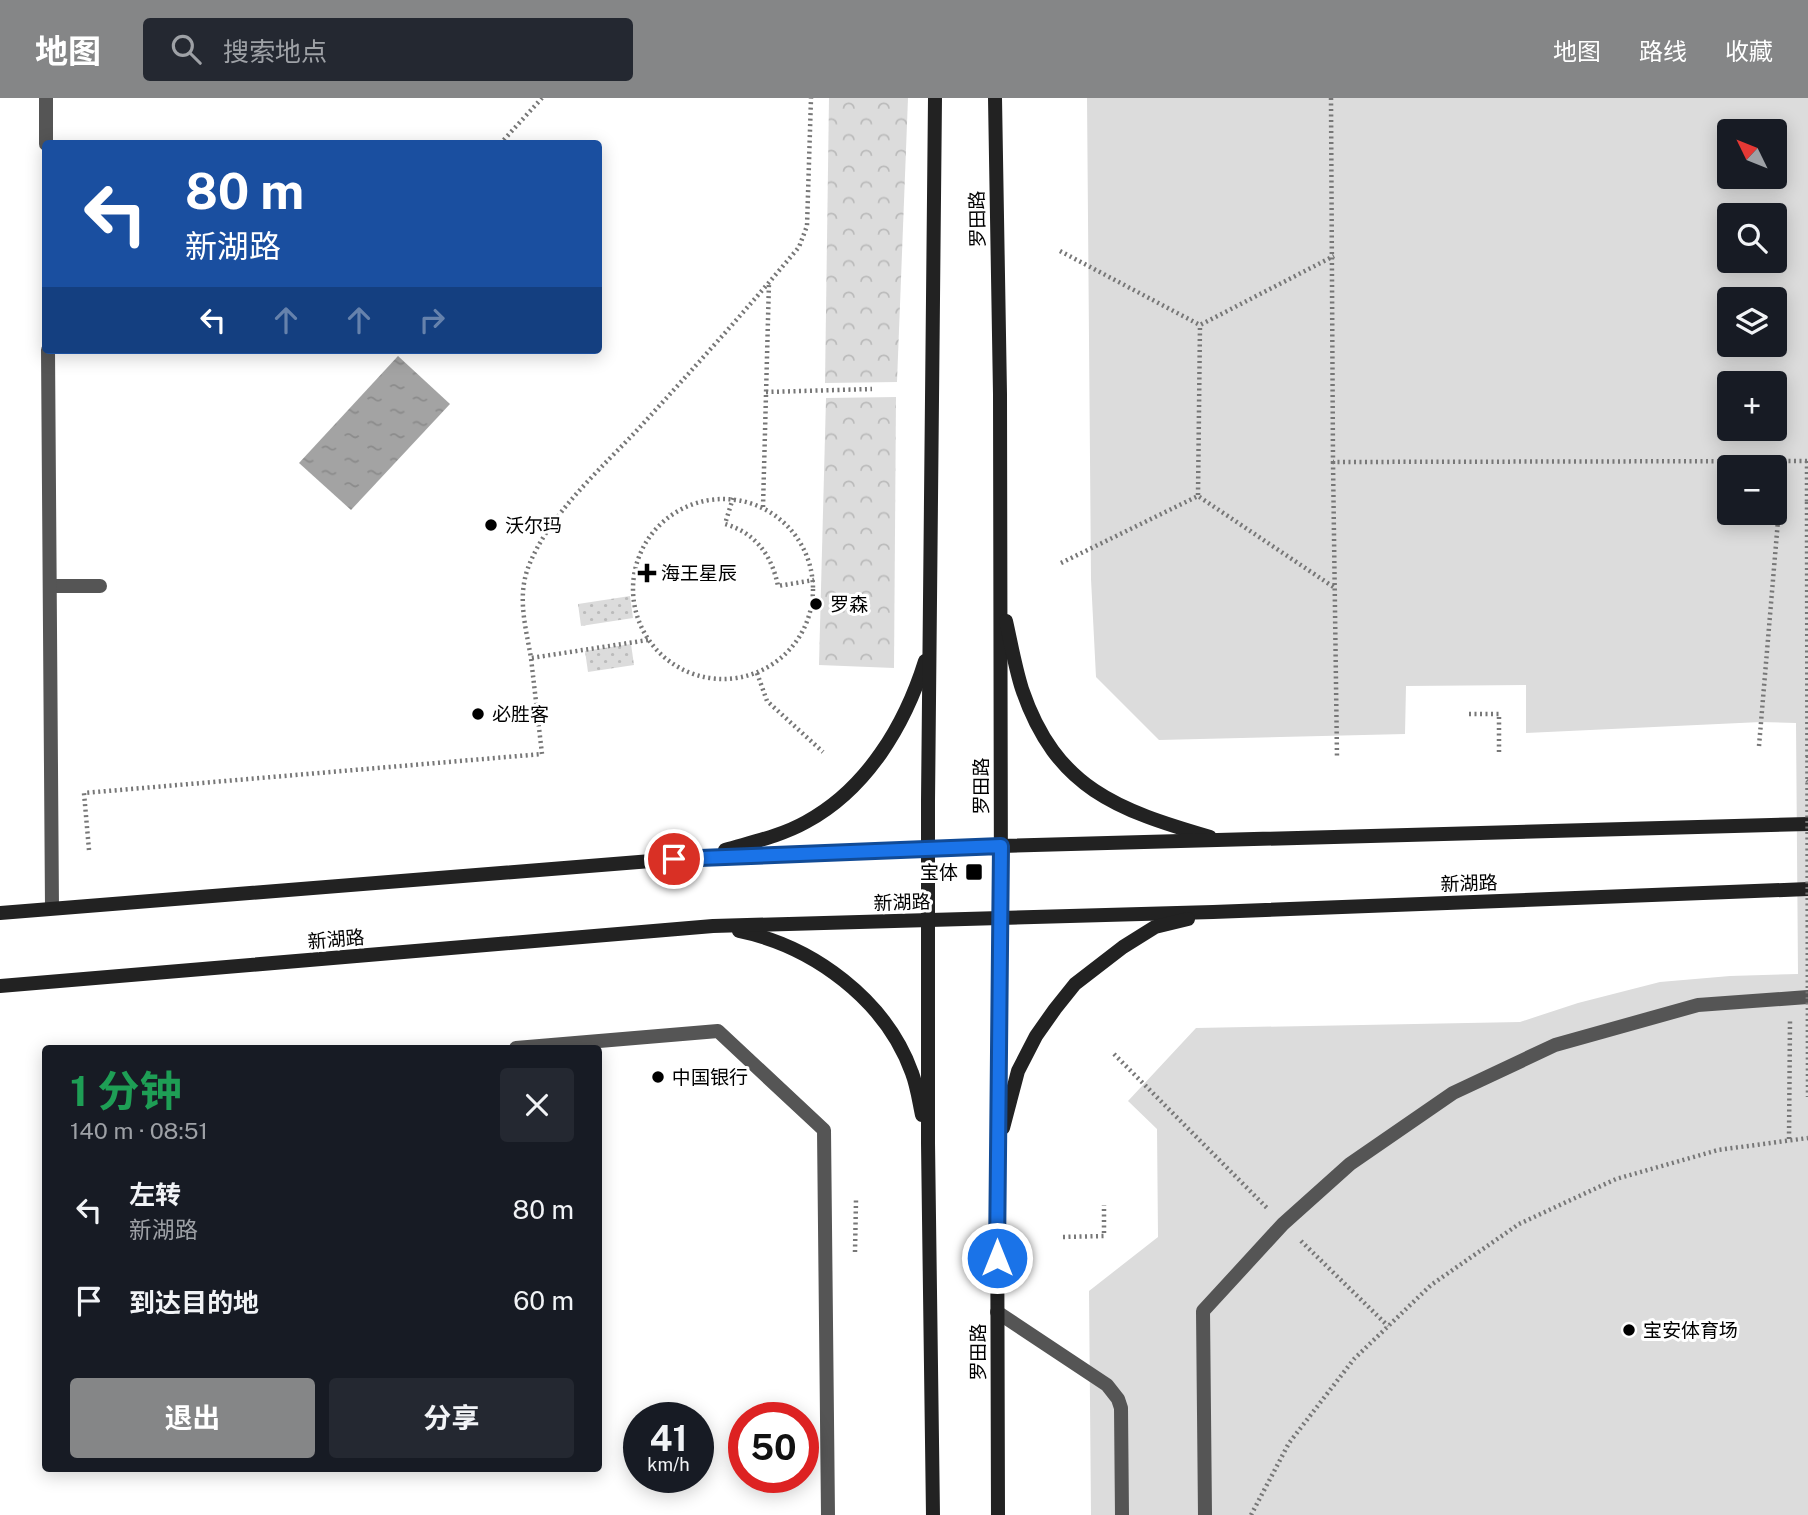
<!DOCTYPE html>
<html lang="zh">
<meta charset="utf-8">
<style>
:root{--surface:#171b24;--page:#242831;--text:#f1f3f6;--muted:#9ea1a6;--accent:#858687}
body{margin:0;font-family:"Public Sans","Noto Sans SC",sans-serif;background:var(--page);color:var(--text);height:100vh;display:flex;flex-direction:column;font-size:26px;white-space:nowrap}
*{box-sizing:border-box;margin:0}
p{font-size:23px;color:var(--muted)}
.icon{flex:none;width:38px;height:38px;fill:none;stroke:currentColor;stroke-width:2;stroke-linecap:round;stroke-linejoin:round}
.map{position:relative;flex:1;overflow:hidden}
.sheet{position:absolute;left:42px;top:947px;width:560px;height:427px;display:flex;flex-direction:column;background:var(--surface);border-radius:7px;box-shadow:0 4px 18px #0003}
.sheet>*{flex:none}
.top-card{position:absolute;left:42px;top:42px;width:560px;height:214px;border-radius:7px;box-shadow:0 4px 18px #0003;background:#1a4fa0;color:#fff;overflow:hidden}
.needle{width:46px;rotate:313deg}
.buttons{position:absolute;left:1717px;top:21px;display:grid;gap:14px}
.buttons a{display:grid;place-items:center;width:70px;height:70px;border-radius:7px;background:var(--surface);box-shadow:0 4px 18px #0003;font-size:35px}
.speed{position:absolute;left:623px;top:1304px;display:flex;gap:14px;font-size:35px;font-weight:700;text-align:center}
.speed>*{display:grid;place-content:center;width:91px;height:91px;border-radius:50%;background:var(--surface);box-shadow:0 4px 18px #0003;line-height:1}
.speed small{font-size:18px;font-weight:400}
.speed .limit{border:10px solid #d22;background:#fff;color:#111}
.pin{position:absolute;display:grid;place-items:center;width:60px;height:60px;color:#fff;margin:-30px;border:4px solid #fff;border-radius:50%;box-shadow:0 2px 7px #0007}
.me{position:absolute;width:77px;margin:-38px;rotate:0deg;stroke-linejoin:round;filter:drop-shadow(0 0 5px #0008)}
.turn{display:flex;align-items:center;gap:24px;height:147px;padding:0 28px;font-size:32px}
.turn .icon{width:91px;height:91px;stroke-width:2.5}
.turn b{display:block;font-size:49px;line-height:60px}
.lanes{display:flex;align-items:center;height:66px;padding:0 28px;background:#0003;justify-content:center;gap:35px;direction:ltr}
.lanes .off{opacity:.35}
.round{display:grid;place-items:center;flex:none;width:74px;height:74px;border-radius:7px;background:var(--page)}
.overview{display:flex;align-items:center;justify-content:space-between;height:119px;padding:0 28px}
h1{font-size:42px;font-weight:700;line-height:52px;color:#1e9e55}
.cta{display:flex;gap:14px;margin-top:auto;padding:14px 28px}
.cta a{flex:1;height:80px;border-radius:7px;background:var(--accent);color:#fff;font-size:28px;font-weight:700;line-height:80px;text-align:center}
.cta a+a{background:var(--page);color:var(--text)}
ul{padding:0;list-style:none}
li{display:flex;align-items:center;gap:21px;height:91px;padding:0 28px}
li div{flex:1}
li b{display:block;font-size:26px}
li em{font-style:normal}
header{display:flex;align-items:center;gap:42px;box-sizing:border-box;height:98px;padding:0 35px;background:var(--accent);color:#fff}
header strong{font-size:33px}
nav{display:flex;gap:38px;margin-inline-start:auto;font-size:24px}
.search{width:490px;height:63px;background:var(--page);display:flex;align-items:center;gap:18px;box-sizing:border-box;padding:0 24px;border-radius:7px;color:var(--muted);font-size:26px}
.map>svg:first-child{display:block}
</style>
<header>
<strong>地图</strong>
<div class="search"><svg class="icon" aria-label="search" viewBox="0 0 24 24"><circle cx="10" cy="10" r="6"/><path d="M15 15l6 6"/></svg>搜索地点</div>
<nav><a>地图</a><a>路线</a><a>收藏</a></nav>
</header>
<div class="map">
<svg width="1808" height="1417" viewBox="0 0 1808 1417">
<defs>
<pattern id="green-dots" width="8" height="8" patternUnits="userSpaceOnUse" patternTransform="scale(1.75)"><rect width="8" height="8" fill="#dcdcdc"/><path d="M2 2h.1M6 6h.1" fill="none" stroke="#bbb" stroke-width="1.8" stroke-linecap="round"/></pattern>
<pattern id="forest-crowns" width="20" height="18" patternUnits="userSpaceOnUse" patternTransform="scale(1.75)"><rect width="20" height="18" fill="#dcdcdc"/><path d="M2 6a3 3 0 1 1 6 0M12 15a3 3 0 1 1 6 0" fill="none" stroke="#bbb"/></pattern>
<pattern id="water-ripples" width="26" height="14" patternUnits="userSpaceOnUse" patternTransform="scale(1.75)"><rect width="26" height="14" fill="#a3a3a3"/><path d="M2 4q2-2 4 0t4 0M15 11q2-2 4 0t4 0" fill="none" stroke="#8b8b8b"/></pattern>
</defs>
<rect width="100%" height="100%" fill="#fff"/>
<g fill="url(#green-dots)">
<polygon points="630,498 633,520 581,528 578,506"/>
<polygon points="631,546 634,567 588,574 585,553"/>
</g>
<g fill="url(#forest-crowns)">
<polygon points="829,0 908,0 897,284 825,285"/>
<polygon points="896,299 894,570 819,567 826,300"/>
</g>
<path fill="#dcdcdc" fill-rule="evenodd" d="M1087 0H1808V1417H1091L1089 1193 1158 1139 1157 1031 1128 1003 1196 930 1520 924 1578 905 1660 884 1730 878 1798 876 1796 625 1761 624 1526 635V587L1406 588 1405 636 1159 642 1096 579 1091 481ZM1729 33H1774V79H1729ZM1729 117H1774V163H1729ZM1729 201H1774V247H1729ZM1729 285H1774V331H1729ZM1729 369H1774V415H1729Z"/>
<polygon fill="url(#water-ripples)" points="398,258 450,306 351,412 299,365"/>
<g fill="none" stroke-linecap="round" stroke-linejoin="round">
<g stroke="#777" stroke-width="4.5" stroke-dasharray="2 3.5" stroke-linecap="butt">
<polyline points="1331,0 1333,364 1808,363"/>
<polyline points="500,46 542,0"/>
<polyline points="1060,153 1200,227 1334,158"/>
<polyline points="766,294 872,291"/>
<polyline points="1807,363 1807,404"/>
<polyline points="1333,364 1337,659"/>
<polyline points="1198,397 1200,227"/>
<path d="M733 400 725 426C756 435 772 458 778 488L814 482"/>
<circle cx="723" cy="491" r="90"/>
<polyline points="763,409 769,184"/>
<polyline points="1061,465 1198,398 1335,490"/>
<polyline points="1808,503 1808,506"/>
<path d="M648 542 531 560C526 530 517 500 528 470 547 418 602 370 640 329 694 270 748 210 799 149L807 128 811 0"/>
<polyline points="757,575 767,603 823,654"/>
<polyline points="1469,616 1499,616 1499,655"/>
<polyline points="1759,648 1783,363"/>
<polyline points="1808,660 1808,659"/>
<polyline points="1807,682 1808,683"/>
<polyline points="89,752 84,695 542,656 531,560"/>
<polyline points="1808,828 1808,827"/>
<polyline points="1114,956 1267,1110"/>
<polyline points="1789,1041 1790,923"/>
<polyline points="1063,1139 1104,1138 1104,1107"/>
<polyline points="1301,1143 1388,1228"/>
<polyline points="855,1154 856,1102"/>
<polyline points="1251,1417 1289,1345 1354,1261 1431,1187 1519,1126 1616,1081 1718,1052 1808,1040"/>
</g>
<g stroke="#555" stroke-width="14">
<polyline points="50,488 100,488"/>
<polyline points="516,950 718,933 824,1032 828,1417"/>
<polyline points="997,1214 1107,1287 1118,1301 1121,1310 1122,1417"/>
<polyline points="1205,1417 1203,1213 1283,1126 1350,1066 1453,995 1555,947 1698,907 1808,899"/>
</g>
<g stroke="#555" stroke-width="14">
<polyline points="46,0 46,46"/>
<polyline points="48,252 52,810"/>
</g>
<g stroke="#222" stroke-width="14">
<polyline points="995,0 1000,296 1001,819 997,1051 998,1417"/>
<path d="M1006 523C1011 545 1015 569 1022 591 1056 691 1118 712 1210 739"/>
<path d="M725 752C752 744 781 738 806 724 867 691 905 627 925 563"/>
<polyline points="0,815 701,759 1001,748 1808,726"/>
<path d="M739 833C813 848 886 902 912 975 917 988 919 1003 922 1017"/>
<polyline points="0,888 713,828 1213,814 1808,791"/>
<polyline points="1003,1030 1018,973 1036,938 1055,911 1075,886 1123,849 1155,829 1188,821"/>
<polyline points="933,1417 928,1045 928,703 935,0"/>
</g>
<polyline stroke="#777" stroke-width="4.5" stroke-dasharray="2 3.5" stroke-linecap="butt" points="1807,404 1808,999"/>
</g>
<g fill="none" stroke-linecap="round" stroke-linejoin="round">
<defs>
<polyline id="route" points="674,761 1001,748 997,1160"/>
</defs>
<use href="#route" stroke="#114b97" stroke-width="18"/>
<use href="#route" stroke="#1a73e8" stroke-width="12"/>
</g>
<g fill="#000" stroke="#fff" stroke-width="2.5">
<circle cx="491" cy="427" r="7"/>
<path d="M643.5 464.5h7v7h7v7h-7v7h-7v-7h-7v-7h7z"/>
<circle cx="816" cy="506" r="7"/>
<circle cx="478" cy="616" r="7"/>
<rect x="965" y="765" width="18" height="18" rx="3.5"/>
<circle cx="658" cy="979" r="7"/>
<circle cx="1629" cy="1232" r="7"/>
</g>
<g text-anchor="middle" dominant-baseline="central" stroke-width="6" stroke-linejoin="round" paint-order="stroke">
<g font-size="19" fill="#000" stroke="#fff">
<text transform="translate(977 121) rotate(-91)">罗田路</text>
<text transform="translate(981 688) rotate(-90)">罗田路</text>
<text transform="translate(1469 785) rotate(-2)">新湖路</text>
<text transform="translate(902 804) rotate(-2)">新湖路</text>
<text transform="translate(336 841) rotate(-5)">新湖路</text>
<text transform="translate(978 1254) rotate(-90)">罗田路</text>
</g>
<g font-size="19" fill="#000" stroke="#fff" text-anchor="start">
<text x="505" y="427">沃尔玛</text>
<text x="661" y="475">海王星辰</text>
<text x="830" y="506">罗森</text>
<text x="492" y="616">必胜客</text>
<text x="958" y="774" text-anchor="end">宝体</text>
<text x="672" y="979">中国银行</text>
<text x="1643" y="1232">宝安体育场</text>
</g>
</g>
</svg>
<div class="buttons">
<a><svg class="needle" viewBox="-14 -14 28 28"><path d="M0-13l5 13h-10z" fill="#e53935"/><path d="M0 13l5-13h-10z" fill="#9ea1a6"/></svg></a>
<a><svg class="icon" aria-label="search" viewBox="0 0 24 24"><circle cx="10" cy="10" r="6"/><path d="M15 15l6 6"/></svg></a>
<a><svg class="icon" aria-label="layers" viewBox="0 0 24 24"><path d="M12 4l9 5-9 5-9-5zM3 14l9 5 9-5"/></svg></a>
<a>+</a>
<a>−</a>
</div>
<div class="speed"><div>41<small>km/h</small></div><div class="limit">50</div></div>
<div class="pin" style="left:674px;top:761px;background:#d93025"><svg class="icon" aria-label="arrive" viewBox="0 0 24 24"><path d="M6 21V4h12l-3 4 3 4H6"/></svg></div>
<svg class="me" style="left:997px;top:1160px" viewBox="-20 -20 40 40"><circle r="17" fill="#1a73e8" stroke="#fff" stroke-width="3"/><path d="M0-11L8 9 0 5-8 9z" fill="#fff"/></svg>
<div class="top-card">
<div class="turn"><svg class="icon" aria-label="left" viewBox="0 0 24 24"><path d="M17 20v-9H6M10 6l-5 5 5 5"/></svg><div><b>80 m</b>新湖路</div></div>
<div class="lanes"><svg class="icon" aria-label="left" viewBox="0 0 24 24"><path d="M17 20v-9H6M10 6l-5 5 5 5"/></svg><svg class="icon off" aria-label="ahead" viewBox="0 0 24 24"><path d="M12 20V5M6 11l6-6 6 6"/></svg><svg class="icon off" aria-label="ahead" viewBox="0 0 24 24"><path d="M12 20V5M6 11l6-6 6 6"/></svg><svg class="icon off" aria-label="right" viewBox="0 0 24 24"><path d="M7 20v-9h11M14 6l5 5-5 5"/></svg></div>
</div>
<section class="sheet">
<div class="overview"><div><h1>1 分钟</h1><p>140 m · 08:51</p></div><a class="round"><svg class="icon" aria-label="close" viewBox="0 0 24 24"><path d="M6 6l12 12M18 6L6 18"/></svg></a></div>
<ul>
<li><svg class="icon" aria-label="left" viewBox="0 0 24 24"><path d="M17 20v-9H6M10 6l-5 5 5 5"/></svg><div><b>左转</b><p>新湖路</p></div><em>80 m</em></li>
<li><svg class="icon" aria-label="arrive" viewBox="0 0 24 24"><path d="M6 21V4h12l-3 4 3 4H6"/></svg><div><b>到达目的地</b></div><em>60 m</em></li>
</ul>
<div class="cta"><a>退出</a><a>分享</a></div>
</section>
</div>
